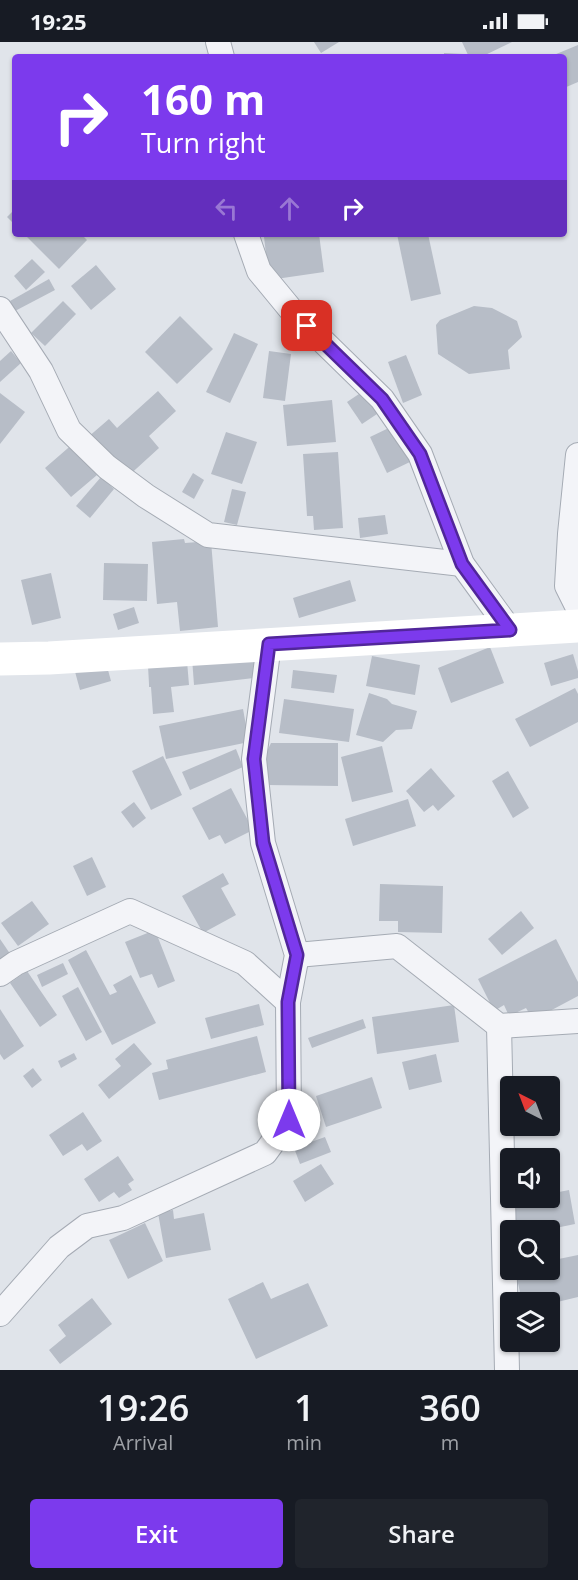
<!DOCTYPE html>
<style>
:root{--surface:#171b24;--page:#20242c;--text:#f1f3f6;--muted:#9ea1a6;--accent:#7c3aed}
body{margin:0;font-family:"Open Sans",sans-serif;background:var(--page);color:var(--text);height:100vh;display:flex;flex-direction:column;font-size:22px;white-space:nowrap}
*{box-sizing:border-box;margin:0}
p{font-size:20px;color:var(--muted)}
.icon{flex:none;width:33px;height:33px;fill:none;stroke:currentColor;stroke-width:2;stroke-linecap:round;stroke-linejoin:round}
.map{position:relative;height:1328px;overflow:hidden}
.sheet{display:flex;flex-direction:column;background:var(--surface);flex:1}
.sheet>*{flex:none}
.hud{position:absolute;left:12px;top:12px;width:555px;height:183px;border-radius:6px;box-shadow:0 2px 4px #0004;background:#7c3aed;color:#fff;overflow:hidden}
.needle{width:39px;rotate:318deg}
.controls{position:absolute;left:500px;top:1034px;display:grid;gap:12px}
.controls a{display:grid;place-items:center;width:60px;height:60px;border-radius:6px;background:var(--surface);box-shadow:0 2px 4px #0004;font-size:30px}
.pin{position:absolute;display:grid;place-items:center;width:51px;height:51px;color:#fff;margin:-26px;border-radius:12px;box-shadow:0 3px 9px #0006}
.me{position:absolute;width:66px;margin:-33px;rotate:0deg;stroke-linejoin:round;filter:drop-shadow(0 0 4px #0008)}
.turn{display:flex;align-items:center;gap:21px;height:126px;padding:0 30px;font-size:27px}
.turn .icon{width:78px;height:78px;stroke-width:2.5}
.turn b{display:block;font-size:42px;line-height:51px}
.lanes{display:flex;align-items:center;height:57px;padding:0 30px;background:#0003;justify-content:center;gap:30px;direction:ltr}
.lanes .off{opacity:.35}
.eta{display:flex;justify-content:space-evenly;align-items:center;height:102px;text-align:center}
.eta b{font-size:36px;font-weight:600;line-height:42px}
.primary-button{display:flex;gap:12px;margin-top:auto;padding:12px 30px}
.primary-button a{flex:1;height:69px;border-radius:6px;background:var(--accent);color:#fff;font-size:24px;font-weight:600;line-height:69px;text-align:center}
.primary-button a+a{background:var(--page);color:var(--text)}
.status{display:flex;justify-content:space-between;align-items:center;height:42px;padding:0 30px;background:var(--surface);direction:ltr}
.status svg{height:16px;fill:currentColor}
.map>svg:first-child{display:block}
</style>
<div class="status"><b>19:25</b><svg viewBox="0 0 49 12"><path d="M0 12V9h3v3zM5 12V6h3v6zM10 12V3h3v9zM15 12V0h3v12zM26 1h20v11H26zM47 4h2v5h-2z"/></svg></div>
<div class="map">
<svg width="578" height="1328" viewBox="0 0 578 1328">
<rect width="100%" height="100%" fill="#e0e4ea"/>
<g fill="#b7bdc7">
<polygon points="314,0 339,0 321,11"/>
<polygon points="462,0 512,0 481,15 469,15"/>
<polygon points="578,3 578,40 564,46 564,15 549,15"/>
<polygon points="444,11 463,12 463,15 444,15"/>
<polygon points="15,167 15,183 7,175"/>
<polygon points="24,192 81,192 87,198 59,227"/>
<polygon points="288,192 319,192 324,230 269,238 264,195"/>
<polygon points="397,192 428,192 441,252 411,259"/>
<polygon points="32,217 45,230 26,248 14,234"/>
<polygon points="96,223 116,247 91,268 71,244"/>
<polygon points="49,237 55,248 15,269 10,259"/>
<polygon points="63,259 76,272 45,304 31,291"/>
<polygon points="474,264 492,266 517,279 522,295 508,308 510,327 469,332 438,312 436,283 440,278"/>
<polygon points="180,274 213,307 177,342 145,310"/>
<polygon points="234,291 258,302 230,361 206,350"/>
<polygon points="11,309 21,321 0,340 0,319"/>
<polygon points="269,309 291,312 285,359 263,356"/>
<polygon points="406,313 422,353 403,361 388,320"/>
<polygon points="365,348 380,370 362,382 347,360"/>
<polygon points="158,349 176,369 149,394 159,406 125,437 87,396 109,377 117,386"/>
<polygon points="0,351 25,370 0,402"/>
<polygon points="332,358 336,400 287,404 283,363"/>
<polygon points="395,383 412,419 387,431 370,395"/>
<polygon points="226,390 257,400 242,442 211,432"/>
<polygon points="75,400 87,422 97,433 71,455 45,426"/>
<polygon points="338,410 343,486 314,488 313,474 307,474 303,412"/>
<polygon points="193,431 204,438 194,457 182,450"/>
<polygon points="101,435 114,447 90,476 76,464"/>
<polygon points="232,447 246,450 237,483 224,480"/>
<polygon points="385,473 388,492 360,496 358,476"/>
<polygon points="184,497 185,501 211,499 218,585 180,589 177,560 157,562 152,500"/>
<polygon points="104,521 148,522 147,559 103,558"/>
<polygon points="51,531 61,576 32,583 21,538"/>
<polygon points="350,538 356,559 299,576 293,556"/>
<polygon points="134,565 139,581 118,588 113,572"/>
<polygon points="490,605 504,641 451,661 438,626"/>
<polygon points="259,608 262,635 194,643 192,616"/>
<polygon points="573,612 578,629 578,636 551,644 544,621"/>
<polygon points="372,614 420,623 415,653 366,644"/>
<polygon points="105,617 111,639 80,648 74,626"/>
<polygon points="187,619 189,643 171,645 174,670 153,672 151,645 149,645 149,642 148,624"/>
<polygon points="293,628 337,633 334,651 291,646"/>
<polygon points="575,646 578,652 578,680 530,705 515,677"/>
<polygon points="369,651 387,657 392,662 417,669 412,687 396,688 383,700 356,693"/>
<polygon points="284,657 354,667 349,700 279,691"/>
<polygon points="243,667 249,700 166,717 159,684"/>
<polygon points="271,701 338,701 338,744 268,743 260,724"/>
<polygon points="382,704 393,750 352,760 341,715"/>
<polygon points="236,707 243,725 190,748 182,730"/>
<polygon points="163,714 182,753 151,768 132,729"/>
<polygon points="431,726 455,754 438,769 433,763 424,770 406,749"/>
<polygon points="508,729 529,766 513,776 492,739"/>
<polygon points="231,746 253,788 225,802 220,793 209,798 192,766"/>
<polygon points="408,757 416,784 353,804 345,777"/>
<polygon points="134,760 146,776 133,786 121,770"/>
<polygon points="92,815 106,845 87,854 73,824"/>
<polygon points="223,831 229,842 221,846 236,873 203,891 182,854"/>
<polygon points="380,842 443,844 442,891 398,890 398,879 379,879"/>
<polygon points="32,859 49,882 18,904 1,881"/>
<polygon points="521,869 534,886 502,913 488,897"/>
<polygon points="155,888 175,939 158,946 152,932 140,936 125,900"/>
<polygon points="0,897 13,916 0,925"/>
<polygon points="556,897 578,940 578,954 533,978 526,966 509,974 504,963 494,969 478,937"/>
<polygon points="86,908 110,953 117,950 113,943 131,933 156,981 112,1003 68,918"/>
<polygon points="63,921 68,932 42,945 37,933"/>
<polygon points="27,929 57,973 40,985 10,941"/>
<polygon points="78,945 102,990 86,999 62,954"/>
<polygon points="259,962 264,983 211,997 205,976"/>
<polygon points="454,963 459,1000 377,1012 372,975"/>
<polygon points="0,967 24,1004 4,1018 0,1012"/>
<polygon points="363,977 366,986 312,1006 308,996"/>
<polygon points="257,994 266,1030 159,1058 152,1031 168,1027 166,1018"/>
<polygon points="134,1001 152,1022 109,1057 98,1043 121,1024 115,1017"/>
<polygon points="74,1011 77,1017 61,1026 58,1019"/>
<polygon points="436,1012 442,1040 409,1048 402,1020"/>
<polygon points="33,1026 42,1038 32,1046 23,1034"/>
<polygon points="372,1035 382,1066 326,1085 316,1054"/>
<polygon points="83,1070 102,1099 87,1109 82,1102 63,1114 49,1093"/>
<polygon points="325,1095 331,1110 300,1122 294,1106"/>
<polygon points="118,1114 134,1138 128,1142 132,1148 119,1156 114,1150 99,1160 84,1137"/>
<polygon points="321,1122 334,1142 305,1160 293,1139"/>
<polygon points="569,1148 575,1182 546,1188 516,1188 511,1160 535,1155 549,1155 549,1152"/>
<polygon points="173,1168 174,1177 204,1171 211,1208 166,1216 158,1171"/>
<polygon points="145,1181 163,1219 128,1237 109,1198"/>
<polygon points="578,1213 578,1255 549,1262 549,1260 522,1260 515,1227 549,1227 549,1219"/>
<polygon points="263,1240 271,1257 308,1241 328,1284 256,1317 228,1257"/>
<polygon points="92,1256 112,1282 60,1322 49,1308 66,1294 58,1283"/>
</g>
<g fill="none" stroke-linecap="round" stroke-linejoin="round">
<defs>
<g id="street">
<polyline points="218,0 222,15"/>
<polyline points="246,192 259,229 292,269 382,357 420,412 462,522 510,588"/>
<polyline points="0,267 41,329 69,388 107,425 146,454 208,493 462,522"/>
<polyline points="578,413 570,492 567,544 578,566"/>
<polyline points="297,913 397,904 499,984 578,979"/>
<polyline points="0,932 16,921 130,869 245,921 288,960"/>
<polyline points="499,984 507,1328"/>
<polyline points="0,1272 59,1205 87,1184 123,1176 265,1111 289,1078 288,960 297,913 263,801 254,717 269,602"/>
</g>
</defs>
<use href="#street" stroke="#a5abb4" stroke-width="26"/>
<use href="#street" stroke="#f3f4f8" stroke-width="24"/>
<polyline stroke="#fff" stroke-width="33" points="0,617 49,616 578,584"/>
</g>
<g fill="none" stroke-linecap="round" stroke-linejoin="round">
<defs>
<polyline id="route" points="289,1078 288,960 297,913 263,801 254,717 269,602 510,588 462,522 420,412 382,357 307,284"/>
</defs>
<use href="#route" stroke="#51269a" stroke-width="15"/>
<use href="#route" stroke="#7c3aed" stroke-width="10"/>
</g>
</svg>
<div class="controls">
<a><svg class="needle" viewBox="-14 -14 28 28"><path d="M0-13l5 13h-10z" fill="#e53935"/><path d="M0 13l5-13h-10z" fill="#9ea1a6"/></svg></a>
<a><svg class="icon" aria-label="sound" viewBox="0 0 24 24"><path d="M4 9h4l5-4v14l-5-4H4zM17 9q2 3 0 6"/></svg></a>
<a><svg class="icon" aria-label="search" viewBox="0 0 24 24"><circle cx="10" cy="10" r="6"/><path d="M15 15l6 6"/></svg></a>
<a><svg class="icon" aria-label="layers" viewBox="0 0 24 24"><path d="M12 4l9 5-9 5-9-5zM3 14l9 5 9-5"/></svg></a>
</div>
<div class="pin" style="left:307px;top:284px;background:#d93025"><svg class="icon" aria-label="arrive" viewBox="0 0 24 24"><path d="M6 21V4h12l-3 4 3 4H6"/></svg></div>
<svg class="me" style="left:289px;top:1078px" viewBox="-20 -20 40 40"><circle r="19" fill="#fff"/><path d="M0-13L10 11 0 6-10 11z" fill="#7c3aed"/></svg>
<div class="hud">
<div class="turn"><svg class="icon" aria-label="right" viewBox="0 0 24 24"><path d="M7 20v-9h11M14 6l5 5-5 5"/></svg><div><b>160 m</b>Turn right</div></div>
<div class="lanes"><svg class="icon off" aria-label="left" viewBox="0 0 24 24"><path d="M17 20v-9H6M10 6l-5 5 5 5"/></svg><svg class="icon off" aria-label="ahead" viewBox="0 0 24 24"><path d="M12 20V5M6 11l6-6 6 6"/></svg><svg class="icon" aria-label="right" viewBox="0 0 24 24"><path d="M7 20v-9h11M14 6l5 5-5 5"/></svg></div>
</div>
</div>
<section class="sheet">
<div class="eta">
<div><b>19:26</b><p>Arrival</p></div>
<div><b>1</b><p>min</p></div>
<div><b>360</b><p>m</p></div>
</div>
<div class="primary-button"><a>Exit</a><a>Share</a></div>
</section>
